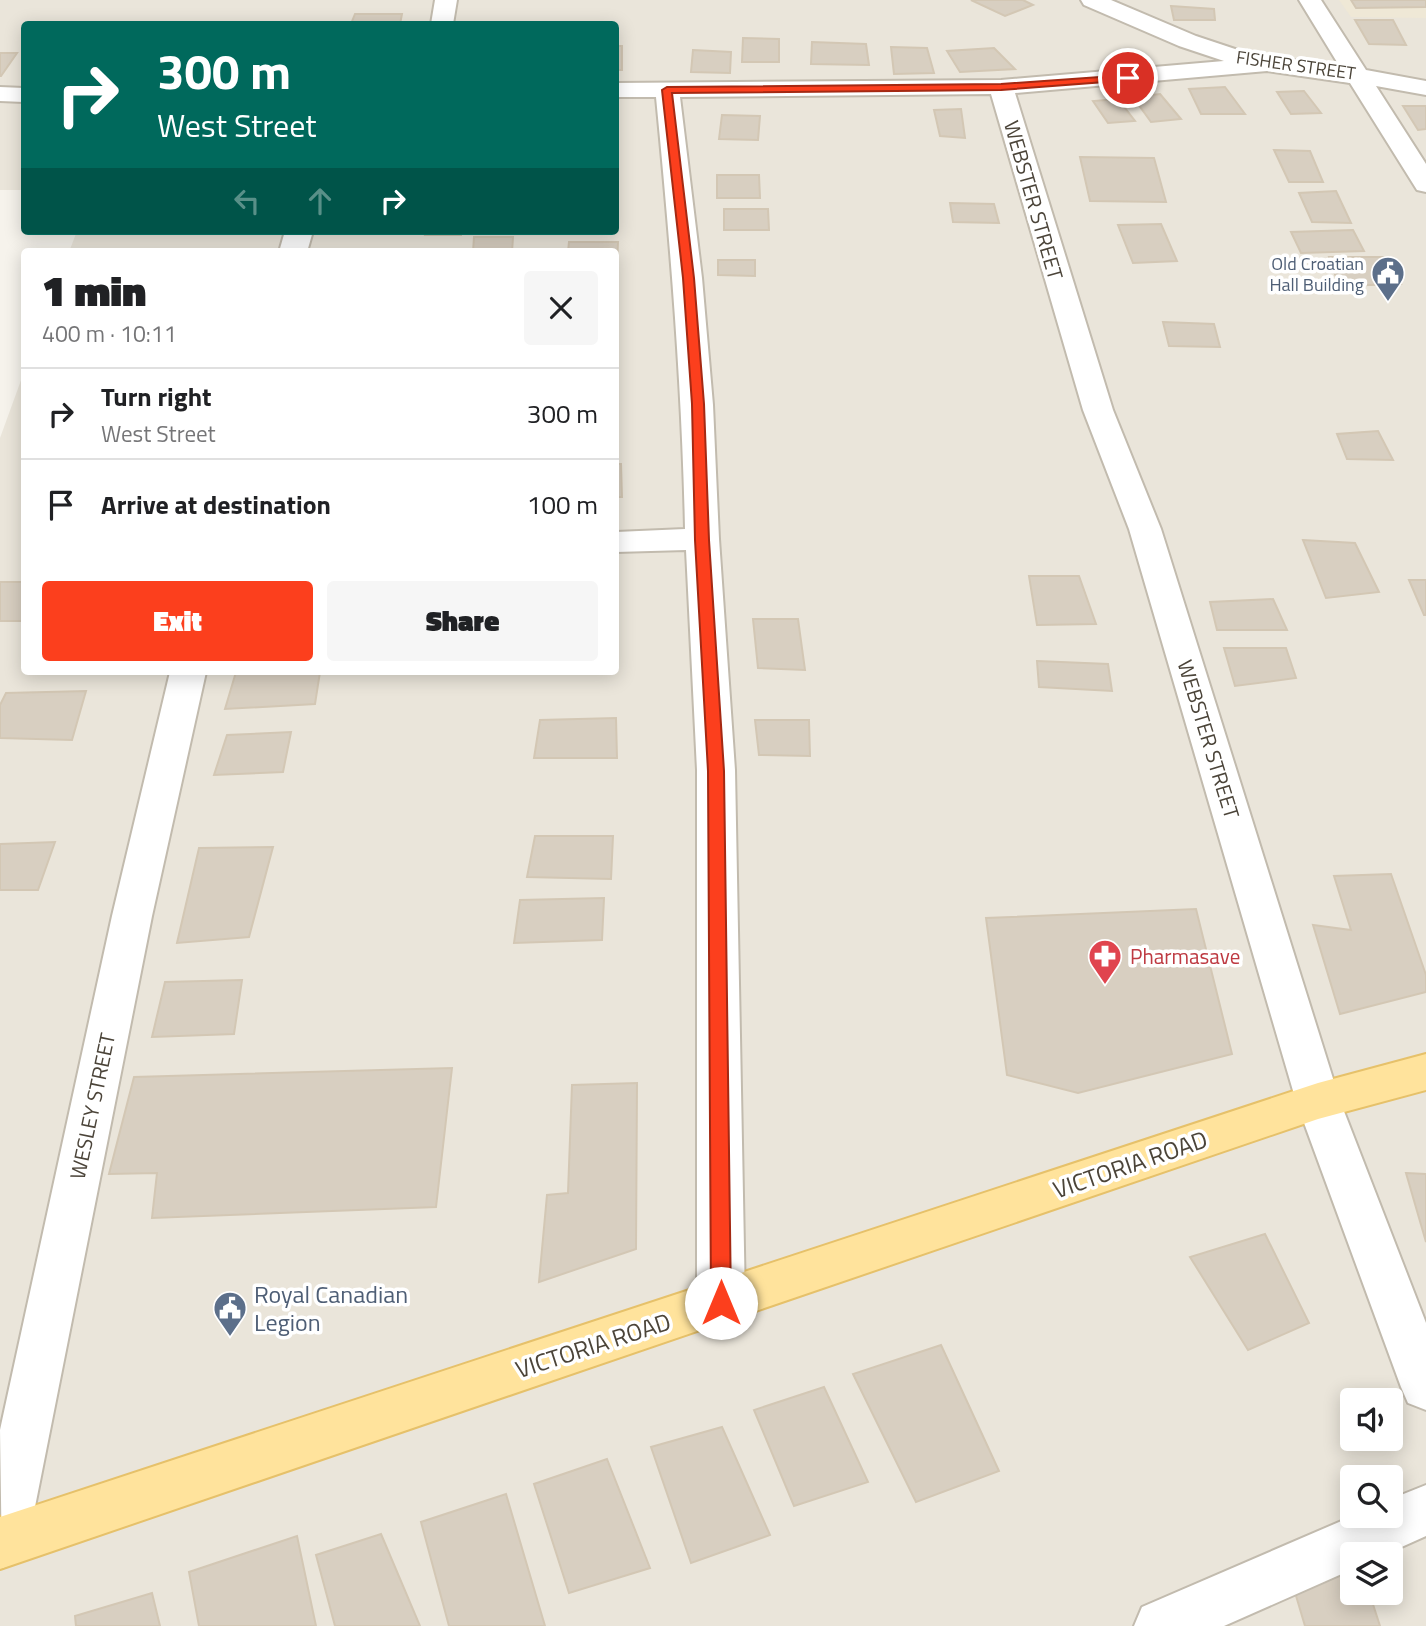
<!DOCTYPE html>
<meta charset="utf-8">
<style>
:root{--surface:#fff;--page:#f6f6f6;--text:#202124;--muted:#757577;--line:#e0e0e0;--accent:#fc3f1d}
body{margin:0;font-family:"Titillium Web",sans-serif;background:var(--page);color:var(--text);height:100vh;display:flex;flex-direction:column;font-size:26px;white-space:nowrap}
*{box-sizing:border-box;margin:0}
p{font-size:23px;color:var(--muted)}
.icon{flex:none;width:38px;height:38px;fill:none;stroke:currentColor;stroke-width:2;stroke-linecap:round;stroke-linejoin:round}
.map{position:relative;flex:1;overflow:hidden}
.side{position:absolute;left:21px;top:248px;width:598px;height:427px;display:flex;flex-direction:column;background:var(--surface);border-radius:7px;box-shadow:0 4px 18px #0003}
.side>*{flex:none}
.guide{position:absolute;left:21px;top:21px;width:598px;height:214px;border-radius:7px;box-shadow:0 4px 18px #0003;background:#00695c;color:#fff;overflow:hidden}
.fabs{position:absolute;left:1340px;top:1388px;display:grid;gap:14px}
.fabs a{display:grid;place-items:center;width:63px;height:63px;border-radius:7px;background:var(--surface);box-shadow:0 4px 18px #0003;font-size:35px}
.pin{position:absolute;display:grid;place-items:center;width:60px;height:60px;color:#fff;margin:-30px;border:4px solid #fff;border-radius:50%;box-shadow:0 2px 7px #0007}
.me{position:absolute;width:77px;margin:-38px;rotate:0deg;stroke-linejoin:round;filter:drop-shadow(0 0 5px #0008)}
.turn{display:flex;align-items:center;gap:24px;height:147px;padding:0 21px;font-size:32px}
.turn .icon{width:91px;height:91px;stroke-width:2.5}
.turn b{display:block;font-size:49px;line-height:60px}
.lanes{display:flex;align-items:center;height:66px;padding:0 21px;background:#0003;justify-content:center;gap:35px;direction:ltr}
.lanes .off{opacity:.35}
.round{display:grid;place-items:center;flex:none;width:74px;height:74px;border-radius:7px;background:var(--page)}
.head{display:flex;align-items:center;justify-content:space-between;height:119px;padding:0 21px}
h1{font-size:42px;font-weight:800;line-height:52px}
.primary-button{display:flex;gap:14px;margin-top:auto;padding:14px 21px}
.primary-button a{flex:1;height:80px;border-radius:7px;background:var(--accent);color:#fff;font-size:28px;font-weight:800;line-height:80px;text-align:center}
.primary-button a+a{background:var(--page);color:var(--text)}
ul{padding:0;list-style:none}
li{display:flex;align-items:center;gap:21px;height:91px;padding:0 21px;border-top:2px solid var(--line)}
li div{flex:1}
li b{display:block;font-size:26px}
li em{font-style:normal}
.map>svg:first-child{display:block}
</style>
<div class="map">
<svg width="1426" height="1626" viewBox="0 0 1426 1626">
<rect width="100%" height="100%" fill="#f6f3ec"/>
<path fill="#eae5da" fill-rule="evenodd" d="M0 0H1426V1626H0V438L24 372V672H616V252H69L77 231H616V24H24V190H0ZM1353 1400H1391V1438H1353ZM1353 1477H1391V1516H1353ZM1353 1554H1391V1592H1353Z"/>
<polygon fill="#efe8d6" points="1339,0 1426,0 1426,18 1351,17"/>
<g fill="#d8cfc1" stroke="#d3c7b4" stroke-width="2">
<polygon points="971,0 1023,0 1033,5 1005,16"/>
<polygon points="1351,0 1426,0 1426,7 1356,8"/>
<polygon points="1171,6 1214,9 1215,20 1174,20"/>
<polygon points="355,14 402,14 400,24 351,24"/>
<polygon points="1355,20 1393,20 1406,45 1369,44"/>
<polygon points="743,38 779,39 779,62 742,62"/>
<polygon points="812,42 866,44 869,65 811,64"/>
<rect x="616" y="46" width="6" height="24"/>
<polygon points="891,47 927,48 934,73 894,74"/>
<polygon points="994,48 1015,69 960,72 947,51"/>
<polygon points="693,50 731,52 730,73 691,72"/>
<polygon points="0,53 17,53 1,76 0,76"/>
<polygon points="1225,87 1245,114 1201,114 1189,89"/>
<polygon points="1304,91 1321,113 1291,114 1277,92"/>
<polygon points="1160,94 1181,119 1151,122 1133,97"/>
<polygon points="1118,99 1135,121 1108,123 1093,101"/>
<polygon points="1403,106 1426,106 1426,129 1418,130"/>
<polygon points="961,109 965,138 940,136 934,110"/>
<polygon points="722,115 760,116 758,140 719,139"/>
<polygon points="1274,150 1310,151 1323,182 1289,182"/>
<polygon points="1080,157 1154,158 1166,202 1090,201"/>
<polygon points="717,175 759,175 760,198 717,198"/>
<polygon points="1336,191 1351,223 1312,222 1299,193"/>
<polygon points="950,203 994,204 999,223 953,222"/>
<polygon points="724,209 768,209 769,230 724,230"/>
<polygon points="1161,224 1177,261 1133,263 1118,225"/>
<polygon points="1353,230 1364,251 1301,253 1291,232"/>
<polygon points="426,231 461,231 461,235 425,235"/>
<polygon points="474,237 513,237 512,252 473,252"/>
<polygon points="569,242 618,242 617,265 616,252 568,252"/>
<polygon points="1329,257 1389,257 1401,284 1339,286"/>
<polygon points="718,260 755,260 755,276 718,275"/>
<polygon points="1163,322 1214,324 1220,347 1169,346"/>
<polygon points="1378,431 1393,460 1347,459 1337,434"/>
<polygon points="616,464 621,464 622,497 616,497"/>
<polygon points="1303,540 1355,543 1379,592 1326,598"/>
<polygon points="1029,576 1079,576 1096,624 1037,625"/>
<polygon points="1409,580 1426,580 1426,615 1424,615"/>
<rect x="0" y="582" width="24" height="39"/>
<polygon points="1273,599 1287,630 1217,630 1210,602"/>
<polygon points="753,619 798,619 805,670 758,668"/>
<polygon points="1224,648 1286,648 1296,678 1235,686"/>
<polygon points="1037,661 1108,664 1112,691 1039,687"/>
<polygon points="236,672 320,672 315,704 225,709"/>
<polygon points="86,691 72,740 0,738 0,705 6,693"/>
<polygon points="616,718 617,758 534,758 540,720"/>
<polygon points="755,720 809,720 810,756 759,755"/>
<polygon points="291,732 283,772 214,775 227,735"/>
<polygon points="535,836 613,836 611,879 527,877"/>
<polygon points="55,842 38,890 0,890 0,844"/>
<polygon points="273,847 249,937 177,943 199,848"/>
<polygon points="1391,874 1426,975 1426,992 1340,1014 1313,925 1351,930 1334,876"/>
<polygon points="604,898 602,940 514,943 520,900"/>
<polygon points="1196,909 1232,1054 1078,1093 1007,1075 986,918"/>
<polygon points="242,980 234,1034 152,1037 165,982"/>
<polygon points="452,1068 436,1207 152,1218 157,1173 109,1174 134,1077"/>
<polygon points="637,1083 636,1249 539,1282 547,1195 568,1193 572,1085"/>
<polygon points="1406,1173 1426,1174 1426,1242"/>
<polygon points="1265,1234 1309,1323 1248,1350 1190,1257"/>
<polygon points="941,1345 999,1471 916,1502 853,1374"/>
<polygon points="824,1387 868,1482 794,1506 754,1410"/>
<polygon points="722,1427 770,1535 691,1563 651,1447"/>
<polygon points="607,1459 650,1568 569,1593 534,1484"/>
<polygon points="506,1494 545,1626 449,1626 421,1522"/>
<polygon points="381,1534 420,1626 335,1626 316,1555"/>
<polygon points="297,1536 316,1626 199,1626 189,1572"/>
<polygon points="1353,1572 1353,1592 1369,1592 1380,1626 1305,1626 1294,1589"/>
<polygon points="152,1593 160,1626 76,1626 75,1616"/>
</g>
<g fill="none" stroke-linecap="round" stroke-linejoin="round">
<defs>
<g id="minor">
<polygon points="435,0 457,0 453,24 431,24"/>
<path d="M1081 0H1111L1196 36 1247 53 1340 67 1299 0H1321L1366 70 1426 81V95L1376 86 1426 164V192L1417 190 1350 83 1267 71 1015 93 1113 410 1161 529 1340 1101 1426 1323V1410L1408 1403 1401 1387 1296 1101 1129 529 1083 410 991 94 680 97 702 278 713 405 719 539 735 770 745 1302 738 1317 721 1324 704 1317 697 1302V770L686 550 616 552V532L685 529C682 384 670 241 656 97H616V83L1001 80 1224 61 1179 46 1084 5Z"/>
<polygon points="0,87 24,88 24,102 0,101"/>
<polygon points="285,231 313,231 307,252 279,252"/>
<polygon points="170,672 206,672 152,916 28,1542 21,1560 2,1568 0,1430 112,916"/>
<polygon points="1426,1485 1426,1536 1386,1554 1353,1554 1353,1569 1224,1626 1134,1626 1142,1607 1353,1516 1391,1516 1391,1499"/>
</g>
<polygon id="major" points="1426,1054 1426,1090 1318,1119 0,1569 0,1517 1318,1083"/>
</defs>
<use href="#minor" stroke="#c2bbae" stroke-width="4"/>
<use href="#major" stroke="#e6c16a" stroke-width="4"/>
<use href="#minor" fill="#fff" fill-rule="evenodd"/>
<use href="#major" fill="#ffe39c" fill-rule="evenodd"/>
</g>
<polygon fill="#fc3f1d" stroke="#a42913" stroke-width="2" points="1128,75 1131,76 1131,80 1001,90 672,93 694,278 704,404 709,540 724,771 731,1303 728,1309 721,1311 714,1309 711,1303 708,771 695,540 692,404 683,278 662,90 667,87 1001,84"/>
<defs>
<symbol id="civic-pin" viewBox="-11 -11 22 30"><path d="M0 17L-7.5 6A9.5 9.5 0 1 1 7.5 6Z" fill="#5c6f8a" stroke="#fff"/><path d="M-.6-6.5H3V-4.5H.6V-3L4-1V1h2V6H-6V1h2V-1L-.6-3ZM-1.2 2.5V6h2.4V2.5Z" fill="#fff"/></symbol>
<symbol id="pharmacy-pin" viewBox="-11 -11 22 30"><path d="M0 17L-7.5 6A9.5 9.5 0 1 1 7.5 6Z" fill="#e0444e" stroke="#fff"/><path d="M-2-6h4v4h4v4h-4v4h-4v-4h-4v-4h4Z" fill="#fff"/></symbol>
</defs>
<g fill-rule="evenodd">
<use href="#civic-pin" x="1369" y="254" width="38" height="52"/>
<use href="#pharmacy-pin" x="1086" y="937" width="38" height="52"/>
<use href="#civic-pin" x="211" y="1289" width="38" height="52"/>
</g>
<g text-anchor="middle" dominant-baseline="central" stroke-width="7" stroke-linejoin="round" paint-order="stroke">
<g font-size="18" fill="#4b4439" stroke="#fff">
<text transform="translate(1296 65) rotate(8)">FISHER STREET</text>
</g>
<g font-size="18" fill="#4e5e75" stroke="#fff" text-anchor="end">
<text x="1364" y="263">Old Croatian<tspan x="1364" dy="21">Hall Building</tspan></text>
</g>
<g font-size="21" fill="#4b4439" stroke="#fff">
<text transform="translate(1034 200) rotate(74)">WEBSTER STREET</text>
<text transform="translate(1209 739) rotate(73)">WEBSTER STREET</text>
<text transform="translate(92 1106) rotate(-78)">WESLEY STREET</text>
</g>
<g font-size="21" fill="#be3a42" stroke="#fff" text-anchor="start">
<text x="1130" y="956">Pharmasave</text>
</g>
<g font-size="24" fill="#4b4439" stroke="#fff">
<text transform="translate(1130 1164) rotate(-19)">VICTORIA ROAD</text>
<text transform="translate(593 1345) rotate(-18)">VICTORIA ROAD</text>
</g>
<g font-size="24" fill="#4e5e75" stroke="#fff" text-anchor="start">
<text x="254" y="1294">Royal Canadian<tspan x="254" dy="28">Legion</tspan></text>
</g>
</g>
</svg>
<div class="fabs">
<a><svg class="icon" aria-label="sound" viewBox="0 0 24 24"><path d="M4 9h4l5-4v14l-5-4H4zM17 9q2 3 0 6"/></svg></a>
<a><svg class="icon" aria-label="search" viewBox="0 0 24 24"><circle cx="10" cy="10" r="6"/><path d="M15 15l6 6"/></svg></a>
<a><svg class="icon" aria-label="layers" viewBox="0 0 24 24"><path d="M12 4l9 5-9 5-9-5zM3 14l9 5 9-5"/></svg></a>
</div>
<div class="pin" style="left:1128px;top:78px;background:#d93025"><svg class="icon" aria-label="arrive" viewBox="0 0 24 24"><path d="M6 21V4h12l-3 4 3 4H6"/></svg></div>
<svg class="me" style="left:721px;top:1303px" viewBox="-20 -20 40 40"><circle r="19" fill="#fff"/><path d="M0-13L10 11 0 6-10 11z" fill="#fc3f1d"/></svg>
<div class="guide">
<div class="turn"><svg class="icon" aria-label="right" viewBox="0 0 24 24"><path d="M7 20v-9h11M14 6l5 5-5 5"/></svg><div><b>300 m</b>West Street</div></div>
<div class="lanes"><svg class="icon off" aria-label="left" viewBox="0 0 24 24"><path d="M17 20v-9H6M10 6l-5 5 5 5"/></svg><svg class="icon off" aria-label="ahead" viewBox="0 0 24 24"><path d="M12 20V5M6 11l6-6 6 6"/></svg><svg class="icon" aria-label="right" viewBox="0 0 24 24"><path d="M7 20v-9h11M14 6l5 5-5 5"/></svg></div>
</div>
<section class="side">
<div class="head"><div><h1>1 min</h1><p>400 m · 10:11</p></div><a class="round"><svg class="icon" aria-label="close" viewBox="0 0 24 24"><path d="M6 6l12 12M18 6L6 18"/></svg></a></div>
<ul>
<li><svg class="icon" aria-label="right" viewBox="0 0 24 24"><path d="M7 20v-9h11M14 6l5 5-5 5"/></svg><div><b>Turn right</b><p>West Street</p></div><em>300 m</em></li>
<li><svg class="icon" aria-label="arrive" viewBox="0 0 24 24"><path d="M6 21V4h12l-3 4 3 4H6"/></svg><div><b>Arrive at destination</b></div><em>100 m</em></li>
</ul>
<div class="primary-button"><a>Exit</a><a>Share</a></div>
</section>
</div>
